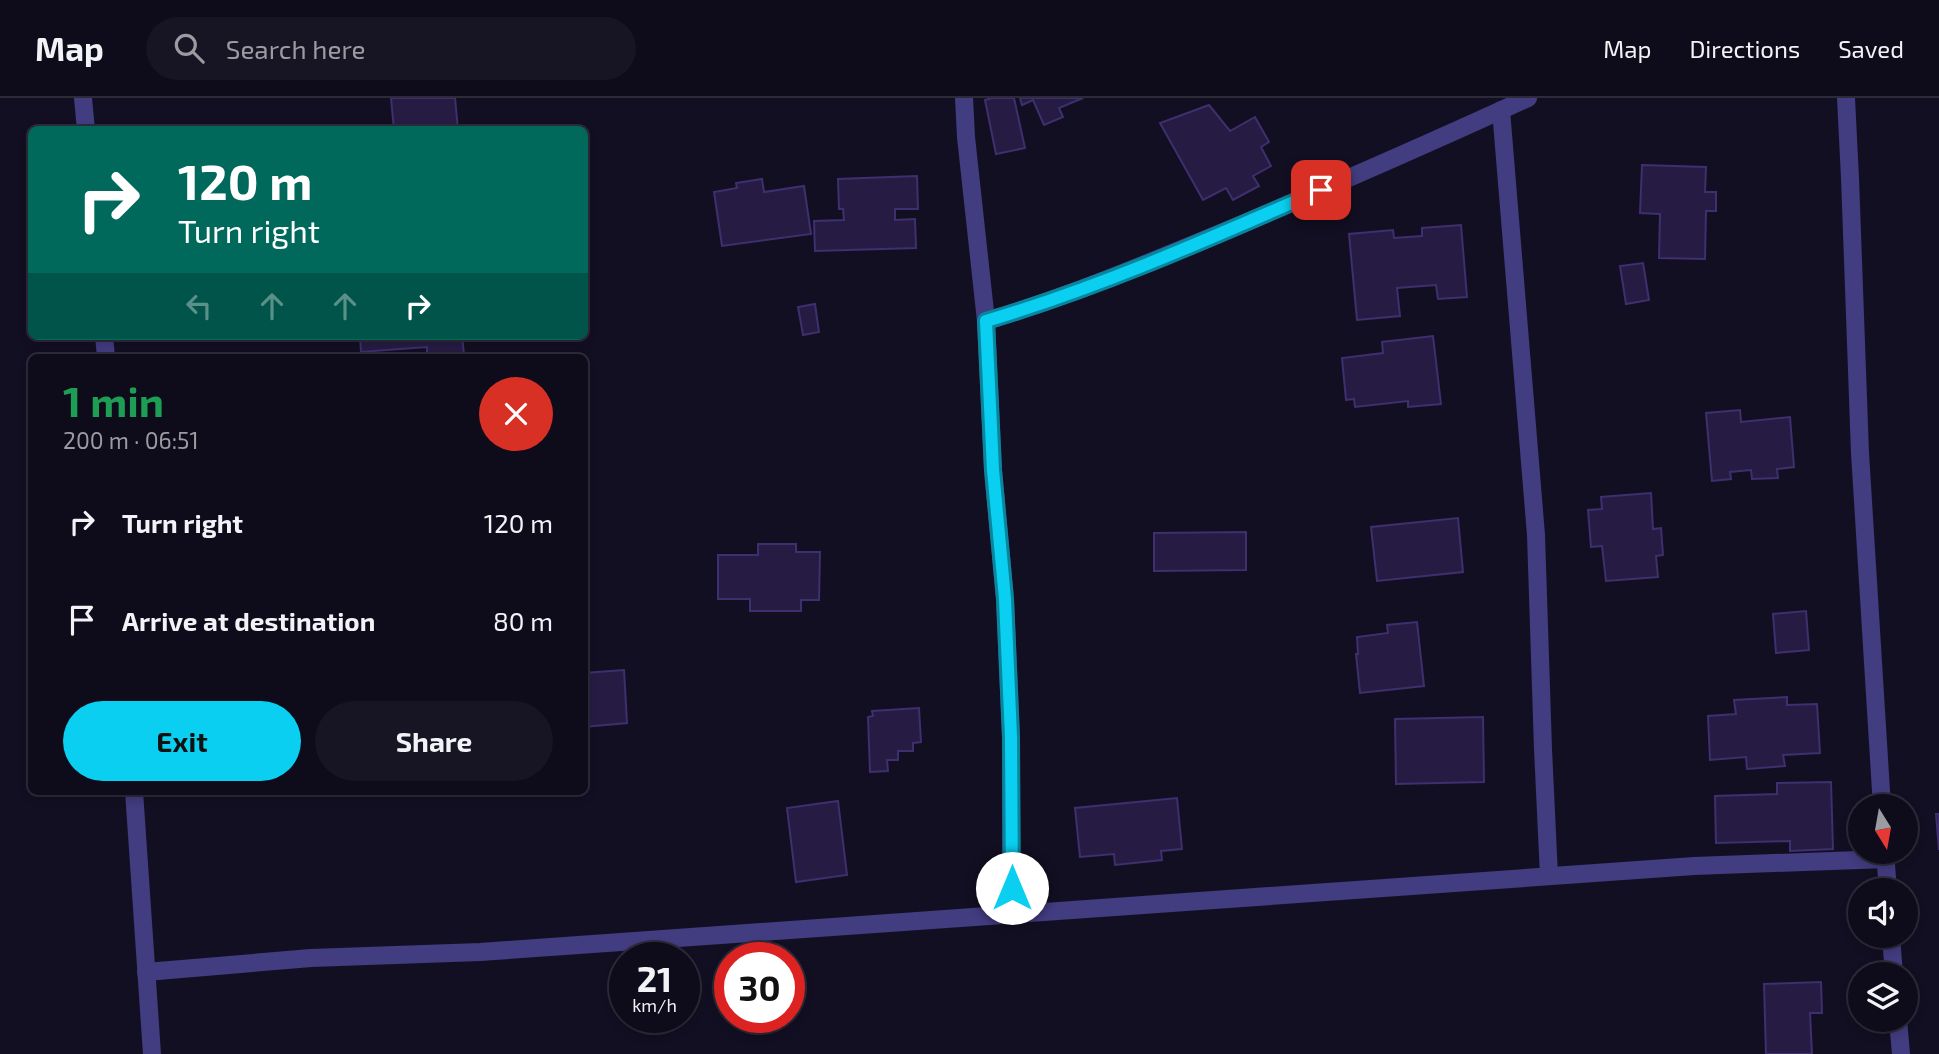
<!DOCTYPE html>
<meta charset="utf-8">
<style>
:root{--surface:#0e0b1a;--page:#171423;--text:#f1f3f6;--muted:#9b9ba2;--line:#2e2b39;--accent:#0bcff1}
body{margin:0;font-family:"Exo 2",sans-serif;background:var(--page);color:var(--text);height:100vh;display:flex;flex-direction:column;font-size:26px;white-space:nowrap}
*{box-sizing:border-box;margin:0}
p{font-size:23px;color:var(--muted)}
.icon{flex:none;width:38px;height:38px;fill:none;stroke:currentColor;stroke-width:2;stroke-linecap:round;stroke-linejoin:round}
.map{position:relative;flex:1;overflow:hidden}
.details{position:absolute;left:28px;top:256px;width:560px;height:441px;display:flex;flex-direction:column;background:var(--surface);border-radius:10px;box-shadow:0 4px 10px #0003,0 0 0 2px var(--line)}
.details>*{flex:none}
.top-card{position:absolute;left:28px;top:28px;width:560px;height:214px;border-radius:10px;box-shadow:0 4px 10px #0003,0 0 0 2px var(--line);background:#00695c;color:#fff;overflow:hidden}
.needle{width:46px;rotate:169deg}
.buttons{position:absolute;left:1848px;top:696px;display:grid;gap:14px}
.buttons a{display:grid;place-items:center;width:70px;height:70px;border-radius:50%;background:var(--surface);box-shadow:0 4px 10px #0003,0 0 0 2px var(--line);font-size:35px}
.speed{position:absolute;left:609px;top:844px;display:flex;gap:14px;font-size:35px;font-weight:700;text-align:center}
.speed>*{display:grid;place-content:center;width:91px;height:91px;border-radius:50%;background:var(--surface);box-shadow:0 4px 10px #0003,0 0 0 2px var(--line);line-height:1}
.speed small{font-size:18px;font-weight:400}
.speed .limit{border:10px solid #d22;background:#fff;color:#111}
.pin{position:absolute;display:grid;place-items:center;width:60px;height:60px;color:#fff;margin:-30px;border-radius:14px;box-shadow:0 4px 10px #0006}
.me{position:absolute;width:77px;margin:-38px;rotate:0deg;stroke-linejoin:round;filter:drop-shadow(0 0 5px #0008)}
.turn{display:flex;align-items:center;gap:24px;height:147px;padding:0 35px;font-size:32px}
.turn .icon{width:91px;height:91px;stroke-width:2.5}
.turn b{display:block;font-size:49px;line-height:60px}
.lanes{display:flex;align-items:center;height:66px;padding:0 35px;background:#0003;justify-content:center;gap:35px;direction:ltr}
.lanes .off{opacity:.35}
.round{display:grid;place-items:center;flex:none;width:74px;height:74px;border-radius:37px;background:var(--page)}
.overview{display:flex;align-items:center;justify-content:space-between;height:119px;padding:0 35px}
h1{font-size:42px;font-weight:700;line-height:52px;color:#1e9e55}
.primary-button{display:flex;gap:14px;margin-top:auto;padding:14px 35px}
.primary-button a{flex:1;height:80px;border-radius:42px;background:var(--accent);color:#111;font-size:28px;font-weight:700;line-height:80px;text-align:center}
.primary-button a+a{background:var(--page);color:var(--text)}
ul{padding:0;list-style:none}
li{display:flex;align-items:center;gap:21px;height:98px;padding:0 35px}
li div{flex:1}
li b{display:block;font-size:26px}
li em{font-style:normal}
header{display:flex;align-items:center;gap:42px;box-sizing:border-box;height:98px;padding:0 35px;background:var(--surface);border-bottom:2px solid var(--line)}
header strong{font-size:33px}
nav{display:flex;gap:38px;margin-inline-start:auto;font-size:24px}
.search{width:490px;height:63px;background:var(--page);display:flex;align-items:center;gap:18px;box-sizing:border-box;padding:0 24px;border-radius:38px;color:var(--muted);font-size:26px}
.map>svg:first-child{display:block}
</style>
<header>
<strong>Map</strong>
<div class="search"><svg class="icon" aria-label="search" viewBox="0 0 24 24"><circle cx="10" cy="10" r="6"/><path d="M15 15l6 6"/></svg>Search here</div>
<nav><a>Map</a><a>Directions</a><a>Saved</a></nav>
</header>
<div class="map">
<svg width="1939" height="956" viewBox="0 0 1939 956">
<rect width="100%" height="100%" fill="#130f23"/>
<g fill="#261c43" stroke="#3e2f6e" stroke-width="2">
<polygon points="391,0 455,0 458,32 394,32"/>
<polygon points="992,0 1014,0 1025,50 996,56 985,2"/>
<polygon points="1020,0 1083,0 1059,10 1063,19 1044,27 1033,2 1022,7"/>
<polygon points="1209,7 1230,33 1255,19 1269,44 1261,49 1271,68 1253,78 1259,88 1233,102 1226,90 1203,102 1160,25"/>
<polygon points="1642,67 1706,69 1705,94 1716,94 1716,113 1706,113 1705,161 1659,160 1660,116 1640,115"/>
<polygon points="917,78 918,111 895,111 895,122 915,121 916,150 815,153 814,123 844,122 843,111 839,111 838,81"/>
<polygon points="762,81 764,94 804,88 811,136 722,148 714,94 737,90 736,85"/>
<polygon points="1461,127 1467,199 1438,201 1436,187 1397,190 1400,218 1357,222 1349,136 1393,132 1394,140 1422,138 1422,130"/>
<polygon points="1643,165 1649,202 1626,206 1620,168"/>
<polygon points="815,206 819,234 803,237 798,209"/>
<polygon points="360,238 462,238 464,256 427,259 427,249 361,254"/>
<polygon points="1433,238 1441,306 1408,309 1408,303 1355,309 1354,301 1346,302 1342,260 1383,255 1382,244"/>
<polygon points="1740,312 1741,324 1790,319 1794,369 1777,371 1778,380 1752,381 1751,372 1730,374 1731,381 1712,383 1706,315"/>
<polygon points="1651,395 1653,431 1661,430 1663,457 1656,458 1658,479 1606,483 1602,448 1591,449 1588,412 1602,411 1601,399"/>
<polygon points="1458,420 1463,474 1377,483 1371,429"/>
<polygon points="1246,434 1246,472 1154,473 1154,435"/>
<polygon points="758,446 796,446 796,454 820,454 819,502 801,502 801,513 750,513 750,501 718,501 718,457 758,457"/>
<polygon points="1806,513 1809,552 1776,555 1773,516"/>
<polygon points="1417,524 1424,588 1360,595 1356,556 1358,556 1357,539 1388,535 1387,527"/>
<polygon points="624,572 627,625 584,629 584,575"/>
<polygon points="1787,599 1787,607 1817,606 1820,655 1783,657 1785,668 1747,671 1746,659 1710,662 1708,618 1736,616 1734,602"/>
<polygon points="919,610 921,644 913,645 913,653 898,653 898,662 887,662 888,673 870,674 868,619 873,618 872,613"/>
<polygon points="1483,619 1484,684 1396,686 1395,621"/>
<polygon points="1831,684 1833,751 1790,753 1790,743 1716,745 1715,698 1777,696 1777,685"/>
<polygon points="1177,700 1182,751 1161,753 1162,762 1115,767 1114,756 1080,759 1075,710"/>
<polygon points="838,703 847,777 796,784 787,710"/>
<polygon points="1936,716 1939,716 1939,752"/>
<polygon points="1821,884 1822,915 1810,915 1812,956 1766,956 1764,886"/>
</g>
<g fill="none" stroke-linecap="round" stroke-linejoin="round">
<g stroke="#423c80" stroke-width="18">
<polyline points="83,0 86,32"/>
<polyline points="964,0 966,39 986,223 993,372 1005,501 1011,639 1011,816"/>
<polyline points="1846,0 1850,80 1860,355 1882,709"/>
<polyline points="1501,12 1536,437 1543,651 1549,778"/>
<path d="M986 223C1074 197 1155 162 1240 127 1336 86 1432 44 1528 0"/>
<polyline points="104,238 106,259"/>
<polyline points="134,693 152,956"/>
<polyline points="1885,754 1888,793"/>
<polyline points="1891,838 1894,877"/>
<polyline points="146,874 311,860 480,854 1694,768 1886,761"/>
<polyline points="1898,922 1901,956"/>
</g>
</g>
<g fill="none" stroke-linecap="round" stroke-linejoin="round">
<defs>
<path id="route" d="M1012 790 1011 639 1005 501 993 372 986 223C1101 189 1211 140 1321 92"/>
</defs>
<use href="#route" stroke="#07879d" stroke-width="18"/>
<use href="#route" stroke="#0bcff1" stroke-width="12"/>
</g>
</svg>
<div class="buttons">
<a><svg class="needle" viewBox="-14 -14 28 28"><path d="M0-13l5 13h-10z" fill="#e53935"/><path d="M0 13l5-13h-10z" fill="#9b9ba2"/></svg></a>
<a><svg class="icon" aria-label="sound" viewBox="0 0 24 24"><path d="M4 9h4l5-4v14l-5-4H4zM17 9q2 3 0 6"/></svg></a>
<a><svg class="icon" aria-label="layers" viewBox="0 0 24 24"><path d="M12 4l9 5-9 5-9-5zM3 14l9 5 9-5"/></svg></a>
</div>
<div class="speed"><div>21<small>km/h</small></div><div class="limit">30</div></div>
<div class="pin" style="left:1321px;top:92px;background:#d93025"><svg class="icon" aria-label="arrive" viewBox="0 0 24 24"><path d="M6 21V4h12l-3 4 3 4H6"/></svg></div>
<svg class="me" style="left:1012px;top:790px" viewBox="-20 -20 40 40"><circle r="19" fill="#fff"/><path d="M0-13L10 11 0 6-10 11z" fill="#0bcff1"/></svg>
<div class="top-card">
<div class="turn"><svg class="icon" aria-label="right" viewBox="0 0 24 24"><path d="M7 20v-9h11M14 6l5 5-5 5"/></svg><div><b>120 m</b>Turn right</div></div>
<div class="lanes"><svg class="icon off" aria-label="left" viewBox="0 0 24 24"><path d="M17 20v-9H6M10 6l-5 5 5 5"/></svg><svg class="icon off" aria-label="ahead" viewBox="0 0 24 24"><path d="M12 20V5M6 11l6-6 6 6"/></svg><svg class="icon off" aria-label="ahead" viewBox="0 0 24 24"><path d="M12 20V5M6 11l6-6 6 6"/></svg><svg class="icon" aria-label="right" viewBox="0 0 24 24"><path d="M7 20v-9h11M14 6l5 5-5 5"/></svg></div>
</div>
<section class="details">
<div class="overview"><div><h1>1 min</h1><p>200 m · 06:51</p></div><a class="round" style="background:#d93025;color:#fff"><svg class="icon" aria-label="close" viewBox="0 0 24 24"><path d="M6 6l12 12M18 6L6 18"/></svg></a></div>
<ul>
<li><svg class="icon" aria-label="right" viewBox="0 0 24 24"><path d="M7 20v-9h11M14 6l5 5-5 5"/></svg><div><b>Turn right</b></div><em>120 m</em></li>
<li><svg class="icon" aria-label="arrive" viewBox="0 0 24 24"><path d="M6 21V4h12l-3 4 3 4H6"/></svg><div><b>Arrive at destination</b></div><em>80 m</em></li>
</ul>
<div class="primary-button"><a>Exit</a><a>Share</a></div>
</section>
</div>
